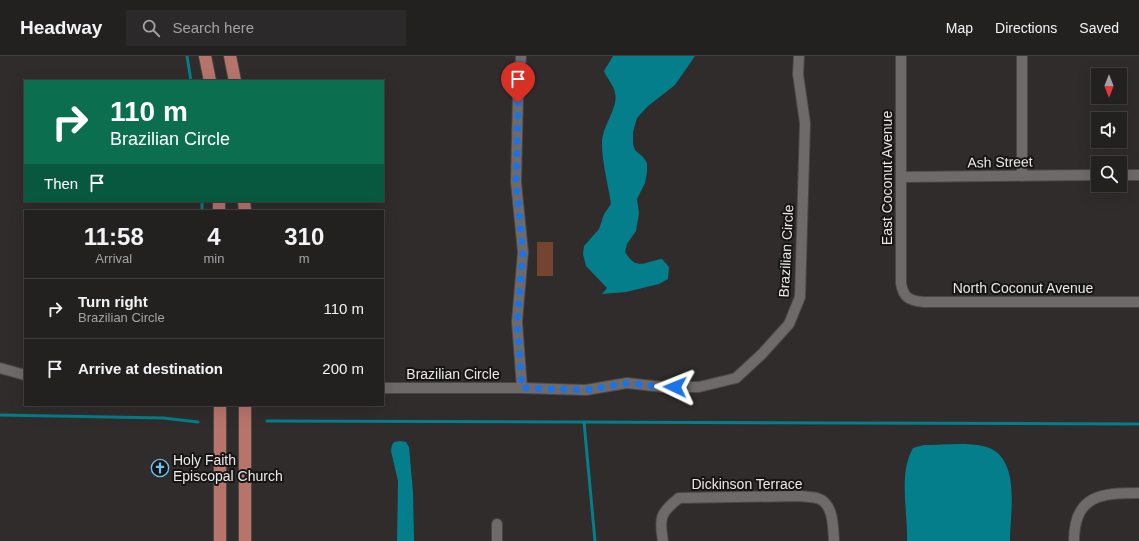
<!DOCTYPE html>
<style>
:root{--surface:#232120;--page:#2b2929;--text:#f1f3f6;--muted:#a3a3a5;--line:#403e3e}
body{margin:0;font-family:Arial,sans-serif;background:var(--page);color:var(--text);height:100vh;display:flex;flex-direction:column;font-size:15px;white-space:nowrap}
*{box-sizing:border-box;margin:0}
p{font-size:13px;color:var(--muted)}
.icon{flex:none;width:22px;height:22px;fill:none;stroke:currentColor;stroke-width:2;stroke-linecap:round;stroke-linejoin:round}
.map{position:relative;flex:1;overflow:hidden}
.side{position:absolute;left:24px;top:154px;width:360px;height:196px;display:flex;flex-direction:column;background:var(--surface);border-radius:0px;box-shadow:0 4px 16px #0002,0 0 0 1px var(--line)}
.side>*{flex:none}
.guide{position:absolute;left:24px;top:24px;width:360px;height:122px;border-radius:0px;box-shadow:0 4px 16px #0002,0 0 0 1px var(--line);background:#0b6e4f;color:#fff;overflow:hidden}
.needle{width:26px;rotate:180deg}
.buttons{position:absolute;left:1091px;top:12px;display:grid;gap:8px}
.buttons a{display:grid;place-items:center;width:36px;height:36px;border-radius:0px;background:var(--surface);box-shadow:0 4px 16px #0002,0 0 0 1px var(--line);font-size:20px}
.pin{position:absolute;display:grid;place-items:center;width:34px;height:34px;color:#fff;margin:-41px -17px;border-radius:50% 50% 50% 0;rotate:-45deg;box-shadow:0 0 4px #0007}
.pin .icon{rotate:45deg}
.me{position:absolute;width:44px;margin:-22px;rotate:272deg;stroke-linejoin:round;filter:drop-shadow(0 0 3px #0008)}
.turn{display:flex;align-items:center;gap:14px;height:84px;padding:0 20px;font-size:18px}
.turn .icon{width:52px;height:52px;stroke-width:2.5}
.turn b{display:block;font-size:28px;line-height:34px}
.then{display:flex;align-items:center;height:38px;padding:0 20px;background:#0003;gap:8px;font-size:15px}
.eta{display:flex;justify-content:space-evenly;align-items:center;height:68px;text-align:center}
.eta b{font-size:24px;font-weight:700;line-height:28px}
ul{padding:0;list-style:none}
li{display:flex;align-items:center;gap:12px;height:60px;padding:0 20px;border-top:1px solid var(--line)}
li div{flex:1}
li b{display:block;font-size:15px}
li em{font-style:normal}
header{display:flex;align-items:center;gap:24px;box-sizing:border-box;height:56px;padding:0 20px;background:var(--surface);border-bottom:1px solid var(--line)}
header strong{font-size:19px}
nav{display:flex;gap:22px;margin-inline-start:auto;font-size:14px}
.search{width:280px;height:36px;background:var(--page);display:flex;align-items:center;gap:10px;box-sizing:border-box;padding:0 14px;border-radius:0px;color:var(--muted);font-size:15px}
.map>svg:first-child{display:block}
</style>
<header>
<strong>Headway</strong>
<div class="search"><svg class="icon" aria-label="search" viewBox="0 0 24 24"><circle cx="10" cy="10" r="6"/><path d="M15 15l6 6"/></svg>Search here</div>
<nav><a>Map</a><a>Directions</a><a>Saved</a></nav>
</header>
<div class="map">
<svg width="1139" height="485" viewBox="0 0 1139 485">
<rect width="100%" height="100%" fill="#2f2c2b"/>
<rect fill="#744430" x="537" y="186" width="16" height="34"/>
<g fill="#037e8a">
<path d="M613 0H695L675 29 648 50 637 62 633 76V88L635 94 643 101 647 107V116L645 127 637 143 639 157 636 175 627 188 625 196C637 216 646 205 662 203L669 211 668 223 659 228 626 236 602 238 607 232 586 210 583 198 584 190 599 173 604 158 611 148C608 127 602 107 602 87 602 70 619 51 615 37 614 29 607 23 604 15Z"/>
<polygon points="400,385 406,386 409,391 413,436 414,485 397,485 398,425 391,395 392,389 394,386"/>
<path d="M924 389C943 389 964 386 983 390 1022 398 1010 456 1010 485H907C908 456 898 418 913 392Z"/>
</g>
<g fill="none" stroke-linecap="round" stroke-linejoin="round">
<g stroke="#037e8a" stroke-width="3">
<polyline points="187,0 191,25"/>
<polyline points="202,145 202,155"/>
<polyline points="0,359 163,362 198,366"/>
<polyline points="267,365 1139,368"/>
<polyline points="584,366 595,485"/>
</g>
<defs>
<g id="minor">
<polyline points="521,0 518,40 516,126 523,196 517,266 522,332"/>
<path d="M901 0V227C903 241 909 245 924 246H1139"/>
<polyline points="1022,0 1022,120"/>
<polyline points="1120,119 1139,119"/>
<polyline points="902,121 1098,119"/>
<polyline points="0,312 25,319"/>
<polyline points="383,332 522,332 586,334 627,327 663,331 699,331 736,322 762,298 789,268 800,241 805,67 798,18 799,0"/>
<polyline points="497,485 497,468"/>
<path d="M663 485C659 462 660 457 679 442L801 440C806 441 812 441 817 442 834 447 833 471 834 485"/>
<path d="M1074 485C1074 439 1101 437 1139 437"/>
</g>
<g id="major">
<polyline points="205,0 210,25"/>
<polyline points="230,0 235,25"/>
<polyline points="219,145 219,155"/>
<polyline points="244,145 245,155"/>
<polyline points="245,349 245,485"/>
<polyline points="220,485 220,349"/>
</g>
</defs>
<use href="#minor" stroke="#4a4847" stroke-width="12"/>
<use href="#major" stroke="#4a4847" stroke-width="14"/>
<use href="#minor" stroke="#6d6a69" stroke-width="10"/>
<use href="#major" stroke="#b7746b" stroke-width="12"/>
</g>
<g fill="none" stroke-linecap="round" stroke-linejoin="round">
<polyline stroke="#1a73e8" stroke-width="7" stroke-dasharray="0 12.6" points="518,47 516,126 523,196 517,266 522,332 586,334 627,327 663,331 675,331"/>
</g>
<defs>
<symbol id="church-ring" viewBox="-11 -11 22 22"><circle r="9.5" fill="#161514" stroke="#6ec2f3" stroke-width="1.5"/><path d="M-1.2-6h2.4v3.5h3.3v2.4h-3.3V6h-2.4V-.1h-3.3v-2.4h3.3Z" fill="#6ec2f3"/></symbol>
</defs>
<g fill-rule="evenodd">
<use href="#church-ring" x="150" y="402" width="20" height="20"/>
</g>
<g text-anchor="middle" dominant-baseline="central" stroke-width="4" stroke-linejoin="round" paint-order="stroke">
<g font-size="14" fill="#eae8e8" stroke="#161514">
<text transform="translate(1000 106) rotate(-1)">Ash Street</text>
<text transform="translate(887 122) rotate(-90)">East Coconut Avenue</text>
<text transform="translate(786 195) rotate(-87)">Brazilian Circle</text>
<text x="1023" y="232">North Coconut Avenue</text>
<text x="453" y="318">Brazilian Circle</text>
<text x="747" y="428">Dickinson Terrace</text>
</g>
<g font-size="14" fill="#eae8e8" stroke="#161514" text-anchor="start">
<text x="173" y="404">Holy Faith<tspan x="173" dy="16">Episcopal Church</tspan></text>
</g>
</g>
</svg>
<div class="buttons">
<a><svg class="needle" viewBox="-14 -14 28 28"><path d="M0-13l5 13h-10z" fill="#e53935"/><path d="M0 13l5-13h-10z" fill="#a3a3a5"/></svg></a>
<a><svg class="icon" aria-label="sound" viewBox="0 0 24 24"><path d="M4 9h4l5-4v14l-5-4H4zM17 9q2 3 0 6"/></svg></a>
<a><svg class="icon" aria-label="search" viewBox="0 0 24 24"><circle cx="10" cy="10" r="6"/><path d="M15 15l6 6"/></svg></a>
</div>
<div class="pin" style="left:518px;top:47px;background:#d93025"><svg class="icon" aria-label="arrive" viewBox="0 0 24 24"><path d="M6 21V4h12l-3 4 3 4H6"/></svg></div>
<svg class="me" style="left:675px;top:331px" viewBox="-20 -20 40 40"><path d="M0-17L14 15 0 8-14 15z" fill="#1a73e8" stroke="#fff" stroke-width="4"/></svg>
<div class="guide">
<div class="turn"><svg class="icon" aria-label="right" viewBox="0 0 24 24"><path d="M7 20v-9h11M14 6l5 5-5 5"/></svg><div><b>110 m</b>Brazilian Circle</div></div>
<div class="then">Then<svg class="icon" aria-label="arrive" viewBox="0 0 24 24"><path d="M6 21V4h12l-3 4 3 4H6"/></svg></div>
</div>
<section class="side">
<div class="eta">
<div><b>11:58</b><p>Arrival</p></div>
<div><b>4</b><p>min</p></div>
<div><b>310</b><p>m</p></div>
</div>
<ul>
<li><svg class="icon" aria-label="right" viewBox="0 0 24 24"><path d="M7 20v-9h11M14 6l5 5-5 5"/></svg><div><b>Turn right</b><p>Brazilian Circle</p></div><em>110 m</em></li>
<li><svg class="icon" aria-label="arrive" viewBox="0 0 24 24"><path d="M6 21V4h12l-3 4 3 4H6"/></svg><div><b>Arrive at destination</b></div><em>200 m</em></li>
</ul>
</section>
</div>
